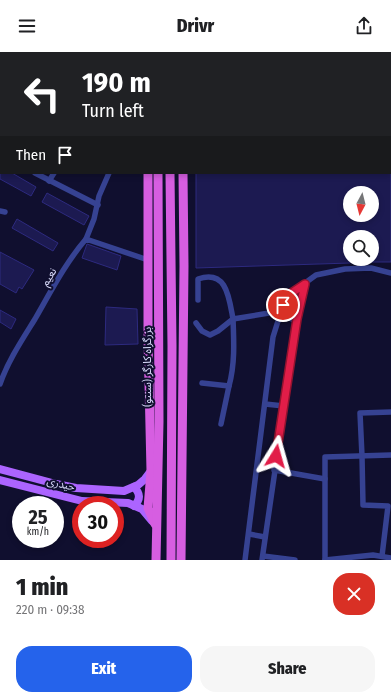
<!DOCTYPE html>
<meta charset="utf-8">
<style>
:root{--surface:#fff;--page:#f6f6f6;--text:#202124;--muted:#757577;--accent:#2563eb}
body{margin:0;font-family:"Fira Sans Condensed","Noto Sans Arabic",sans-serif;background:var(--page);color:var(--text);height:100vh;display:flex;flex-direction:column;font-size:15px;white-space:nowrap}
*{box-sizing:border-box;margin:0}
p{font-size:13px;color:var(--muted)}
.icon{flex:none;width:22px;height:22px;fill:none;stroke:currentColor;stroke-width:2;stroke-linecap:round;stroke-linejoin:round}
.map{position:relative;height:508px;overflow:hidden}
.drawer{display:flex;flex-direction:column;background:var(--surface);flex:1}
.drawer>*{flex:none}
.guide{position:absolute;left:0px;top:0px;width:391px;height:122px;box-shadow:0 2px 6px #0003;background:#202124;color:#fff;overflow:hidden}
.needle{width:26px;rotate:187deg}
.fabs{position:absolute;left:343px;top:134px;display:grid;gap:8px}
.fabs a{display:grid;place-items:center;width:36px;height:36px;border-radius:50%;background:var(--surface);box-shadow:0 2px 6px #0003;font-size:20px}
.speed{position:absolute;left:12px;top:444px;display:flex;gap:8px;font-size:20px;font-weight:700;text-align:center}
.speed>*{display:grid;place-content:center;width:52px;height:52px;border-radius:50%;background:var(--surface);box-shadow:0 2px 6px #0003;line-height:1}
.speed small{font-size:10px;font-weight:400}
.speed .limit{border:6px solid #d22;background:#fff;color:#111}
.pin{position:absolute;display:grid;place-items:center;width:34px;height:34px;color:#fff;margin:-17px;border:2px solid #fff;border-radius:50%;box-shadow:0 1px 4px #0007}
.me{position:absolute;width:44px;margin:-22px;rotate:8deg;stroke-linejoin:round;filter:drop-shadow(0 0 3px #0008)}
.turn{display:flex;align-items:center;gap:14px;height:84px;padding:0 16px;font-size:18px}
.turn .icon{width:52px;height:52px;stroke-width:2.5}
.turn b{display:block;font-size:28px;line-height:34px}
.then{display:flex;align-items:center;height:38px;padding:0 16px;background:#0003;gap:8px;font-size:15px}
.round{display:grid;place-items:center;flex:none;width:42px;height:42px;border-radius:16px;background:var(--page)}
.head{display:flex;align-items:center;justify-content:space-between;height:68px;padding:0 16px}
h1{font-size:24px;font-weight:800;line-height:30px}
.button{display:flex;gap:8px;margin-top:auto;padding:8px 16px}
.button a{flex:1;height:46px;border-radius:16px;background:var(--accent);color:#fff;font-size:16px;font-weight:800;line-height:46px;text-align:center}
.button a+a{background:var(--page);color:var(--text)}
header{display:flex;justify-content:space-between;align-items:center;height:52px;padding:0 16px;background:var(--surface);font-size:18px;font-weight:800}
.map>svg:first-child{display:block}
</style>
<header><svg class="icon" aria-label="menu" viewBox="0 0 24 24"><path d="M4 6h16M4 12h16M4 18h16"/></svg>Drivr<svg class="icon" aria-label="share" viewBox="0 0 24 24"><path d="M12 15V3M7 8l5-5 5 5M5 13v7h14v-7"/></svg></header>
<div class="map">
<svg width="391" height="508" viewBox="0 0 391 508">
<rect width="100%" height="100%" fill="#100f2f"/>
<g fill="#1c1a51" stroke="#2d2a7f" fill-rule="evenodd">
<polygon points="0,121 12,121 36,135 31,144 0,127"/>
<path d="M196 121H391V210H372V185H350V211L196 216ZM350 141H372V163H350Z"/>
<polygon points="47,141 89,164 84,173 42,150"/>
<polygon points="17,167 58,191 53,199 12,176"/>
<polygon points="87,192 121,204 117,218 82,206"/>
<polygon points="0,200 34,218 22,237 19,235 16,241 0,232"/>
<polygon points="106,255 137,257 138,292 105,293"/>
<polygon points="0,258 16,267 11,277 0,270"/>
</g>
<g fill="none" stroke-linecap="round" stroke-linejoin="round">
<g stroke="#364292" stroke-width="5.5">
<polyline points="0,39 1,38"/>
<polyline points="0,50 1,51"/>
<polyline points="0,100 1,101"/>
<polyline points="35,121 98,153"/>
<polyline points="49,129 54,121"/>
<polyline points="0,159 5,160"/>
<polyline points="86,187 94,167 99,144 109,121"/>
<path d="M198 248V227C227 217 229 246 233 267L281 259"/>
<path d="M279 268C286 264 290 265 296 270"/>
<polyline points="196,271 202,279 210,283 218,279 233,267"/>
<path d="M202 331 229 334C235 312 234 290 233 267"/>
<path d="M0 332C8 309 22 288 35 267 50 241 66 210 86 187L148 208"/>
<polyline points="265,352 284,354"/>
<polyline points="221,372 229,334"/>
<polyline points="274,418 325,427"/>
<polyline points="249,482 265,485"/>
<polyline points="263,504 295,508"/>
<polyline points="382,504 388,454 363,453 362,404 360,361 391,360"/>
<polyline points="245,508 273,285 283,253 290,242 316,223 345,217 371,216 391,221"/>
<polyline points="262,508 297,267 305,232"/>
<polyline points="325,508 325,405 391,403"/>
<polyline points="325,508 373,503 391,506"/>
</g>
<g stroke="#ac64ff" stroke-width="8">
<polyline points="0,417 56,432 76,436 124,439 138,433 145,427 151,419"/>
<polyline points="0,428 82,449 128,451 142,457 152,469"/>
<path d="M134 454C141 447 140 441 134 435"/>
</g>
<g stroke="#d65ee1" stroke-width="9">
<polyline points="158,0 158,1"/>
<polyline points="182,0 182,1"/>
<polyline points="148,1 148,0"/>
<polyline points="169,1 169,0"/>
<polyline points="148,121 148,287 151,419 148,456 155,472"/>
<polyline points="170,121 172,294 171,508"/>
<polyline points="156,508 159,370 158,121"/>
<polyline points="181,508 184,214 183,121"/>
</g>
</g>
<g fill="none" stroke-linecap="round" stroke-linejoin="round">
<defs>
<polyline id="route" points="276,404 297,267 305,232 290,242 283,253"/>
</defs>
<use href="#route" stroke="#92132f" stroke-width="10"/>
<use href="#route" stroke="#e11d48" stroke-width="7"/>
</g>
<g text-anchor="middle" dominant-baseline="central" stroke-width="4" stroke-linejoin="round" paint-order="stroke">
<g font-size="11" fill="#dddfff" stroke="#100f2f">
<text transform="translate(49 225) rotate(-59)">نعیم</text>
<text transform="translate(147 315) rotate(-90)">بزرگراه کارگر (سنتو)</text>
<text transform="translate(61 432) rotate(14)">حیدری</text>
</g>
</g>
</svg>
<div class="fabs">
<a><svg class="needle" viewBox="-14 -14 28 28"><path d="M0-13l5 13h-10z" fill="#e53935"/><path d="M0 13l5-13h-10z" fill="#757577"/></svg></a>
<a><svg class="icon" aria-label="search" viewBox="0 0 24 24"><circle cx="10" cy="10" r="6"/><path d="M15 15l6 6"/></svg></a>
</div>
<div class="speed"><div>25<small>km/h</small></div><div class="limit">30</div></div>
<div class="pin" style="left:283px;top:253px;background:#d93025"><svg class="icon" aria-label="arrive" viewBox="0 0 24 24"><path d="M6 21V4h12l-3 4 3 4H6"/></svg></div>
<svg class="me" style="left:276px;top:404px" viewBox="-20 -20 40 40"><path d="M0-17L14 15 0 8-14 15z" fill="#e11d48" stroke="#fff" stroke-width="4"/></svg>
<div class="guide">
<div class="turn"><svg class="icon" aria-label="left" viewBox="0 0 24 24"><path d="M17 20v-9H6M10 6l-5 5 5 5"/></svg><div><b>190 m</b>Turn left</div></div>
<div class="then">Then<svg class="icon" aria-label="arrive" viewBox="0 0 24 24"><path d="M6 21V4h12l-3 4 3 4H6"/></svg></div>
</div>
</div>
<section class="drawer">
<div class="head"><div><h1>1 min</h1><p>220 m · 09:38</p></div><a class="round" style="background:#d93025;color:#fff"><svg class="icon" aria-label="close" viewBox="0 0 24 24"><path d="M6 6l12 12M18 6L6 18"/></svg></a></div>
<div class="button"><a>Exit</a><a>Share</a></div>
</section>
